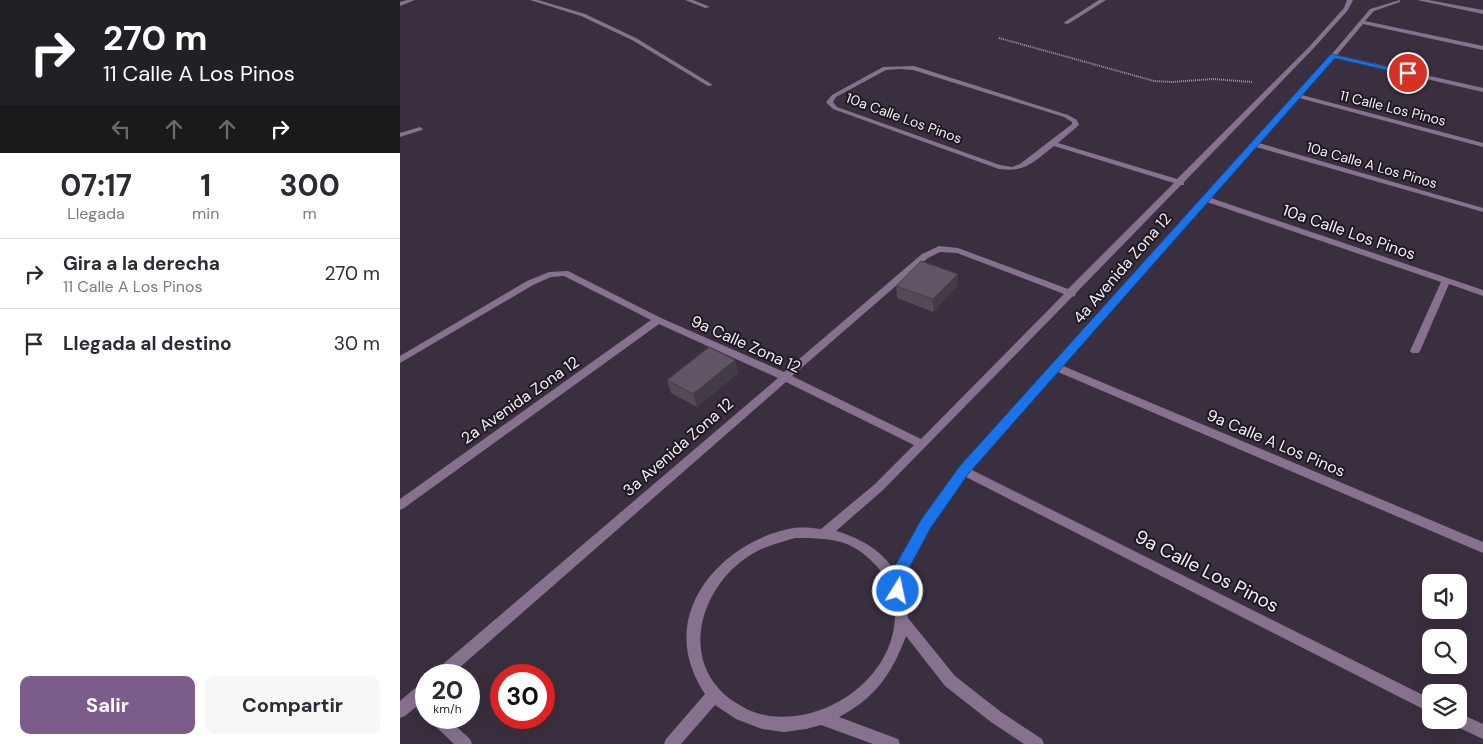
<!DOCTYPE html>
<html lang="es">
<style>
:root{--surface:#fff;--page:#f7f7f7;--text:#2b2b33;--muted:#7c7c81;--line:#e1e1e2;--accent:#7b5c8a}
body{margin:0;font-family:"DM Sans",sans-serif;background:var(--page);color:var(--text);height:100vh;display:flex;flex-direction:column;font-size:19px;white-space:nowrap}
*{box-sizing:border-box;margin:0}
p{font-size:16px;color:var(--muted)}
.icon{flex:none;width:28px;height:28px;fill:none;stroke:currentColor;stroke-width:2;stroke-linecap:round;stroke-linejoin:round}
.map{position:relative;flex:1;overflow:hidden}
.sheet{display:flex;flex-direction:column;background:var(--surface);width:400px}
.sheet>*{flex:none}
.banner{background:#202124;color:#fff;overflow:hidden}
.buttons{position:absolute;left:1022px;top:574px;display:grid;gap:10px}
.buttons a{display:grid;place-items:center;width:45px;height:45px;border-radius:10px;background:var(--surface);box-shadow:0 5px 20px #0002;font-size:25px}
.speed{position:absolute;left:15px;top:664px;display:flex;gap:10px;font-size:25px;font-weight:700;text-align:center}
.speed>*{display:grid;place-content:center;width:65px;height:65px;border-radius:50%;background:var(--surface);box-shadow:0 5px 20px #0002;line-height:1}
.speed small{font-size:12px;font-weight:400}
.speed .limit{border:8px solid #d22;background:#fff;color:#111}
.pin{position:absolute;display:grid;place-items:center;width:42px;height:42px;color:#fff;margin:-21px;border:2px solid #fff;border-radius:50%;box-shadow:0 1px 5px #0007}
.me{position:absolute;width:55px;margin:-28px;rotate:10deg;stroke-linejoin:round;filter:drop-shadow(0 0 4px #0008)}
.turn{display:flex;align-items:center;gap:18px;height:105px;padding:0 20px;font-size:22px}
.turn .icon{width:65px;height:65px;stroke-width:2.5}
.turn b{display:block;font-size:35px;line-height:42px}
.lanes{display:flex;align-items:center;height:48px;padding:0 20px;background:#0003;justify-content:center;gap:25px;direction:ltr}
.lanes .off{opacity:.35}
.eta{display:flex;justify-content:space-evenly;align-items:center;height:85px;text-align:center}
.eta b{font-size:30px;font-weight:700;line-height:35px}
.button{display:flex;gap:10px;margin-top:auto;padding:10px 20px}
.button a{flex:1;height:58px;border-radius:10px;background:var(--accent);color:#fff;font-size:20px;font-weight:700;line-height:58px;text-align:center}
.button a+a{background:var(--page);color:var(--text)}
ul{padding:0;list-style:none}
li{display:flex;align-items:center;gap:15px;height:70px;padding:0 20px;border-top:1px solid var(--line)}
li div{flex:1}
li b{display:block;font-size:19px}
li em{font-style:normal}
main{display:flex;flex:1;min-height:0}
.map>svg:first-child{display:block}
</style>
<main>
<section class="sheet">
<div class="banner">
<div class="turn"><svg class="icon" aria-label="right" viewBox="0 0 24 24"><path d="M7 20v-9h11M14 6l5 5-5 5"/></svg><div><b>270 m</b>11 Calle A Los Pinos</div></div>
<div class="lanes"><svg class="icon off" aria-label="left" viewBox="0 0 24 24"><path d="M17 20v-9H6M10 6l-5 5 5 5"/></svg><svg class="icon off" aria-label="ahead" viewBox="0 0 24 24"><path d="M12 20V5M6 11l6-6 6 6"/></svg><svg class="icon off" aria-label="ahead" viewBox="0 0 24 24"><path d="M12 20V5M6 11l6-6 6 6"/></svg><svg class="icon" aria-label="right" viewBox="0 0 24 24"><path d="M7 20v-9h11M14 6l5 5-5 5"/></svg></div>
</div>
<div class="eta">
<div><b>07:17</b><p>Llegada</p></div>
<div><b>1</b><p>min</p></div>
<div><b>300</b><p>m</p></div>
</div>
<ul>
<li><svg class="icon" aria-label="right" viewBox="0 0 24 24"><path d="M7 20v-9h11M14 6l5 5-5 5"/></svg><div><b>Gira a la derecha</b><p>11 Calle A Los Pinos</p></div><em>270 m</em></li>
<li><svg class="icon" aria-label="arrive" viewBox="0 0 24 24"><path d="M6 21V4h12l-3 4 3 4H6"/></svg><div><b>Llegada al destino</b></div><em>30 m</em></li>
</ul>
<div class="button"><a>Salir</a><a>Compartir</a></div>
</section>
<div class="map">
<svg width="1083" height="744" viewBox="0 0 1083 744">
<rect width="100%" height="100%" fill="#3a2f3e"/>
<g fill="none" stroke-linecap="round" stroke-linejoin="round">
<polyline stroke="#9e95a2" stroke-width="2" stroke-dasharray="1 1" stroke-linecap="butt" points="599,38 754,81 772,82 813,79 852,82"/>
<g fill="#86728e" fill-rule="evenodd">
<polygon points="7,0 15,0 0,6 0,2"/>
<polygon points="130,0 138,0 185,14 236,38 313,85 308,86 232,40 181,16"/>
<polygon points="285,0 293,0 310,7 305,8"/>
<polygon points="699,0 706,0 668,24 663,23"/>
<path d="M947 0H953L948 10 912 50 784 182V185H781L676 293 675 296 672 297 483 490 436 531C460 538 480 549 494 570L521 521 560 468 931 55 970 9 1000 0V2L974 11 965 21 1083 46V50L963 24 937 55 1083 88V92L934 58 902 95 1083 143V147L899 98 859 143 1083 208V212L856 147 811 198 1083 290V296L1049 284 1020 351 1018 353H1012L1010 351 1041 282 807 202 663 366 1083 542V553L658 372 572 470 1031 699V713L566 477 529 529 501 582 507 602 508 618 555 676 601 712 642 739 644 744H624L591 722 545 686 506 636C492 674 475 698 439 717L498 739 500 744H473L421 725 406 729 384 732 362 729 336 719 315 705 281 744H264L266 739 305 694C296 681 289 664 287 648 280 587 338 537 394 528 403 527 413 528 421 529L475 484 514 445 386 382 51 675H34L36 670 378 378 259 324 4 508 0 510V499L251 320 164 276 151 277 133 285 0 363V356L127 281 149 272 168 271 261 318 384 372 522 254 539 246 558 248 668 289 774 183 654 146C634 161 626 173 599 169L433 109 426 102 432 95 483 67 514 66 668 115 677 120 679 125 658 143 777 179 908 48 944 8ZM500 69 513 70 664 117 672 122V124L620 164 612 167 600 165 437 107 433 102 436 97 486 70ZM540 252 557 253 664 294 521 439 392 376 528 258ZM395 538C411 538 428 538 444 543 458 548 470 558 480 570 490 583 495 599 495 616 494 669 444 711 394 716 377 718 358 716 343 707 334 702 325 696 319 689 282 648 305 586 346 558 361 547 378 543 395 538Z"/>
<polygon points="1017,0 1028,0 1083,10 1083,14"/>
<polygon points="20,127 23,129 22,130 0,137 0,133"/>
<polygon points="26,681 26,714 21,712 16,707 5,716 0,718 0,701 21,683"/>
<polygon points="1059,713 1083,724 1083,739 1053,725 1051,720 1059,720"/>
<polygon points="30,718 47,718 70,739 72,744 54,744 32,723"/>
</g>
</g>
<g fill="#534957">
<polygon points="558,274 557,286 533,312 497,298 496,286"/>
<polygon points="335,360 338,373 297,407 271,393 267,380"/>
</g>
<g fill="#433c47">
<polygon points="558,274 557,286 533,312 533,299"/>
<polygon points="335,360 338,373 297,407 293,394"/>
</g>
<g fill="#605565" stroke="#433c47">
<polygon points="521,261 558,274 533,299 496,286"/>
<polygon points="309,347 335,360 293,394 267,380"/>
</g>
<polygon fill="#1a73e8" stroke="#114b97" points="931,54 1012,73 1008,75 935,58 568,474 530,529 502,581 505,591 503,595 498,597 492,595 487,581 489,577 521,520 559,467"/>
<g text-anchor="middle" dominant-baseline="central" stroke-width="4" stroke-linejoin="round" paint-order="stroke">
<g font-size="14" fill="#f5eef8" stroke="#1e1920">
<text transform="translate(993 108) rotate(14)">11 Calle Los Pinos</text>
<text transform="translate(504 118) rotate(20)">10a Calle Los Pinos</text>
<text transform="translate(972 165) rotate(16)">10a Calle A Los Pinos</text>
</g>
<g font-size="16" fill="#f5eef8" stroke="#1e1920">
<text transform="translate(949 232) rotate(19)">10a Calle Los Pinos</text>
<text transform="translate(722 268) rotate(-49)">4a Avenida Zona 12</text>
<text transform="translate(346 344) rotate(24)">9a Calle Zona 12</text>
<text transform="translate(120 400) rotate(-35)">2a Avenida Zona 12</text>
<text transform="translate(876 443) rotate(23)">9a Calle A Los Pinos</text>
<text transform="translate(278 447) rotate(-41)">3a Avenida Zona 12</text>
</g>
<g font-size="19" fill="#f5eef8" stroke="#1e1920">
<text transform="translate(807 571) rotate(27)">9a Calle Los Pinos</text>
</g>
</g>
</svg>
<div class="buttons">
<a><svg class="icon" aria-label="sound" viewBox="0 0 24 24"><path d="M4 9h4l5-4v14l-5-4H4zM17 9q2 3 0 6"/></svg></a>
<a><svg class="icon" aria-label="search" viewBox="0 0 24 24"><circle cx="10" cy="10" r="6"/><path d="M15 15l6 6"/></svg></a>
<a><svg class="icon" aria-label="layers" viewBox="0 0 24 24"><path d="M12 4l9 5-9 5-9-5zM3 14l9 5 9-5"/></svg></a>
</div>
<div class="speed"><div>20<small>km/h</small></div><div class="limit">30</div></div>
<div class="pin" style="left:1008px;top:73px;background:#d93025"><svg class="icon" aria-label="arrive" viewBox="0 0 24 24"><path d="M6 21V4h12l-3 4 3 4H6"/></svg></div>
<svg class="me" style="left:498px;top:591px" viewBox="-20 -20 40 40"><circle r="17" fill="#1a73e8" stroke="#fff" stroke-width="3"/><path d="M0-11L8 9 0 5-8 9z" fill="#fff"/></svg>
</div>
</main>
